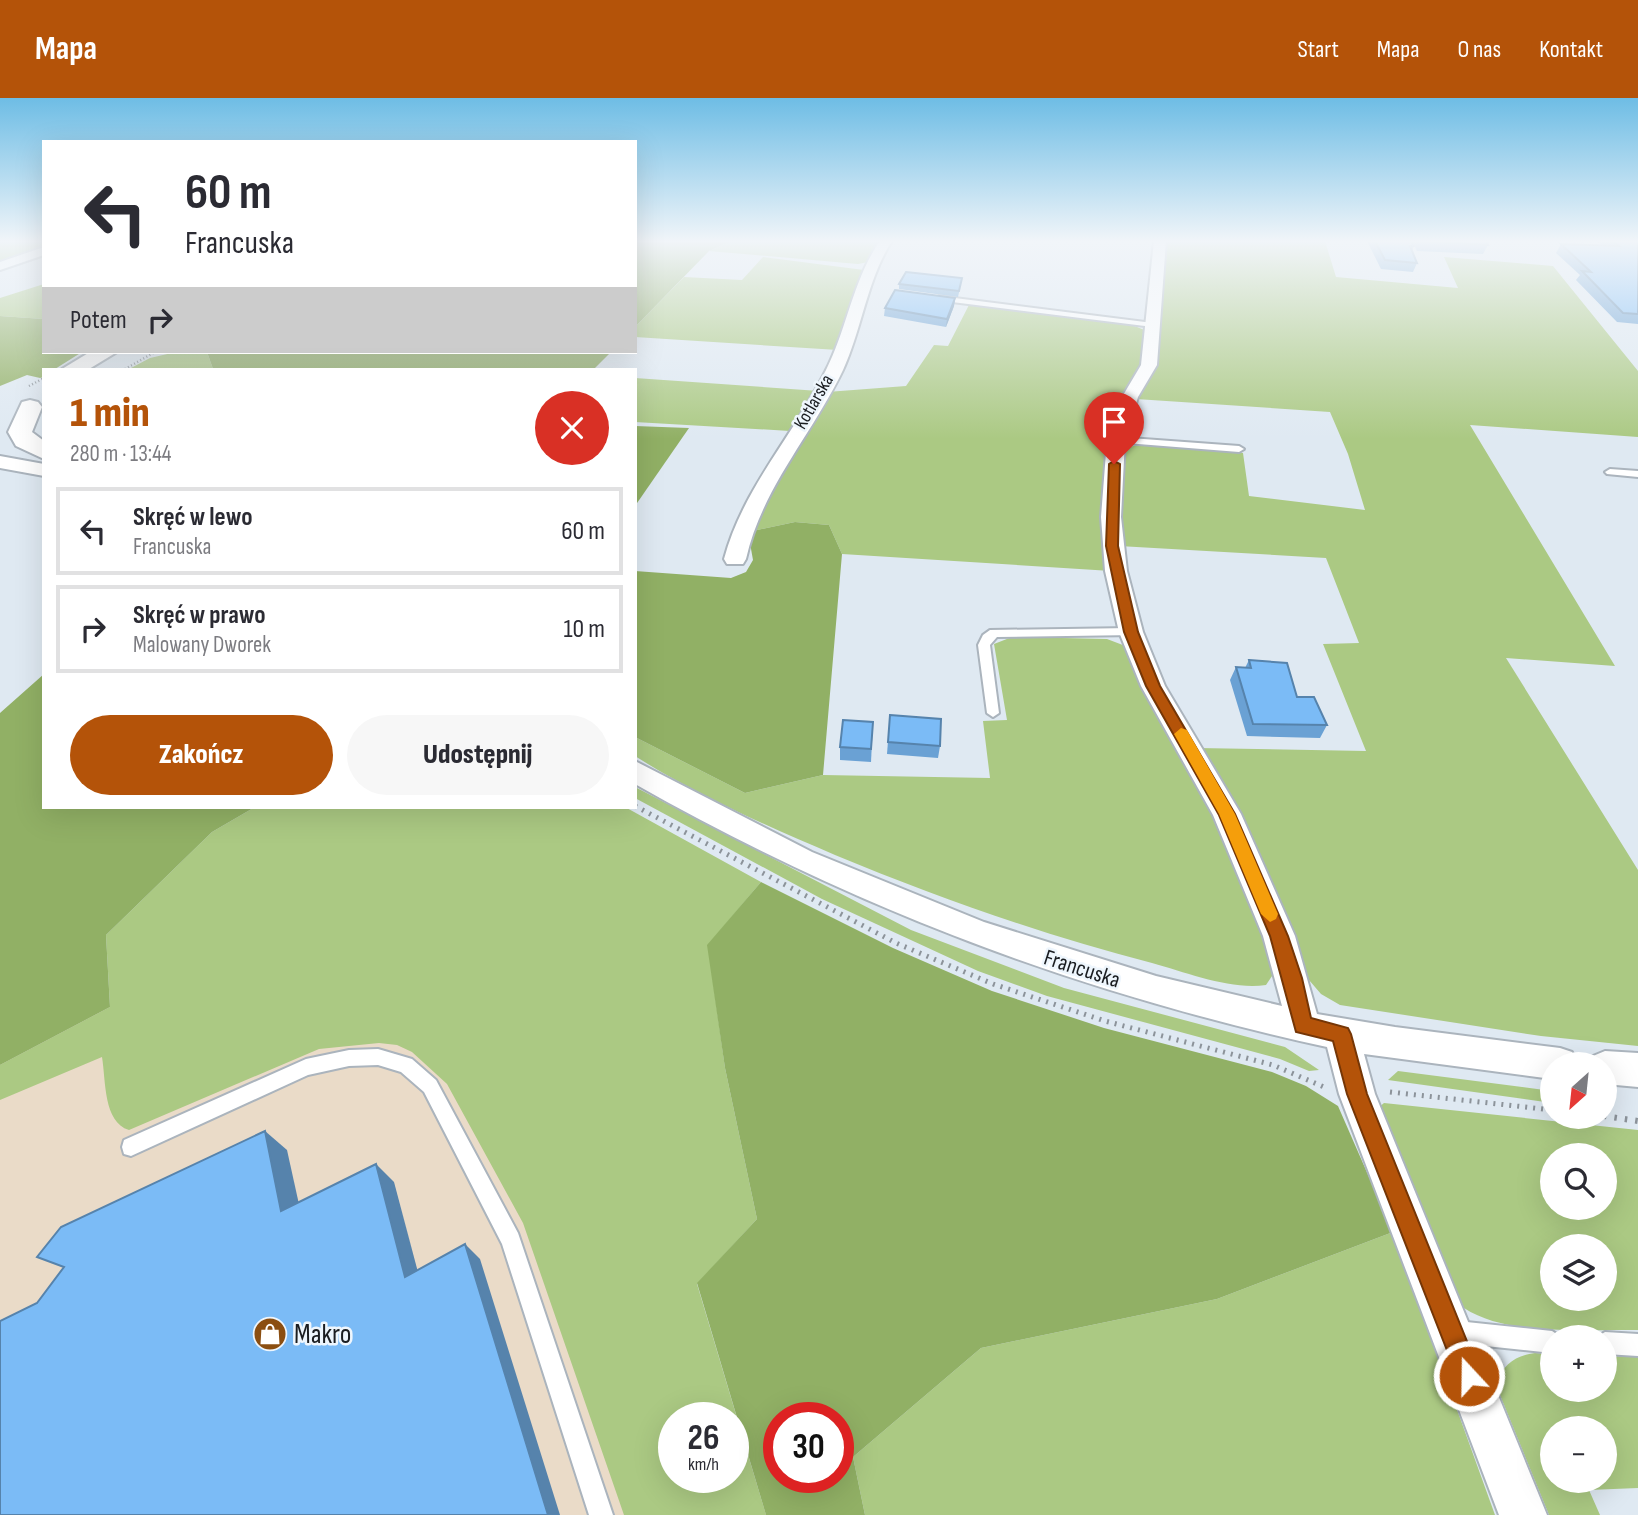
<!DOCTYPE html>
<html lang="pl">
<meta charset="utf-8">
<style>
:root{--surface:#fff;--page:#f7f7f7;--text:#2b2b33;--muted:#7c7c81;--line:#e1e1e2;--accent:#b45309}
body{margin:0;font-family:"Sofia Sans Condensed",sans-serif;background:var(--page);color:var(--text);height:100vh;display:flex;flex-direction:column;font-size:26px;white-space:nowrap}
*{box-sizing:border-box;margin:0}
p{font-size:23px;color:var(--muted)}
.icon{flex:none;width:38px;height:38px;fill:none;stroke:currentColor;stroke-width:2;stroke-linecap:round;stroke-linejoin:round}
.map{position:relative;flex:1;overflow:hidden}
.details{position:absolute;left:42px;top:270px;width:595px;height:441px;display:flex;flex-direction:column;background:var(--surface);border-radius:0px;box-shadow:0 7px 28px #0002}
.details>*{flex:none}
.top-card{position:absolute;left:42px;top:42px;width:595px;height:214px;border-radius:0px;box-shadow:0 7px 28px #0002;background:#fff;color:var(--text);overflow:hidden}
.needle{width:46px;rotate:207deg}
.controls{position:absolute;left:1540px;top:954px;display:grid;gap:14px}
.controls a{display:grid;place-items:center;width:77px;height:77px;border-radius:50%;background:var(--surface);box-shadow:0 7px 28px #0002;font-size:35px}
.speed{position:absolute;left:658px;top:1304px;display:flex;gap:14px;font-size:35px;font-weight:700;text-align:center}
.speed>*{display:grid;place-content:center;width:91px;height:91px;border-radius:50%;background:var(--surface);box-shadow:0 7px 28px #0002;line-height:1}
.speed small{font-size:18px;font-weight:400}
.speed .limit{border:10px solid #d22;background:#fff;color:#111}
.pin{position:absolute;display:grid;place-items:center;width:60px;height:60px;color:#fff;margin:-72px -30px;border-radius:50% 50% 50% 0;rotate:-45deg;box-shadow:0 0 7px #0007}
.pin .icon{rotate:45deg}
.me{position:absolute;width:77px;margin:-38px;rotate:339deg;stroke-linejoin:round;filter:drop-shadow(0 0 5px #0008)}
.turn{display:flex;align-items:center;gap:24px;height:147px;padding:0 28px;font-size:32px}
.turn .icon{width:91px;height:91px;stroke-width:2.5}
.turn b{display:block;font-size:49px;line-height:60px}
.then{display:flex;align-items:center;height:66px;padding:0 28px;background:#0003;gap:14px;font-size:26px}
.round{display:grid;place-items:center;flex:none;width:74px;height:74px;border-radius:37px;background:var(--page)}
.overview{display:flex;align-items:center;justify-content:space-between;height:119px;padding:0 28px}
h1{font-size:42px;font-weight:800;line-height:52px;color:var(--accent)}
.action{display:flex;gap:14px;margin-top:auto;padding:14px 28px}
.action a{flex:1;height:80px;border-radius:42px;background:var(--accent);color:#fff;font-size:28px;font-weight:800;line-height:80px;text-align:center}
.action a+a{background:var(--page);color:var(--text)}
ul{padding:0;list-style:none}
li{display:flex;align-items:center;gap:21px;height:88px;margin:0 14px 10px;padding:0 14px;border:4px solid var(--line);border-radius:0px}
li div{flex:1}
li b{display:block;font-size:26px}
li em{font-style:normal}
header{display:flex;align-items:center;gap:42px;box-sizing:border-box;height:98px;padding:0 35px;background:var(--accent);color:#fff}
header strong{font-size:33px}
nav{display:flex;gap:38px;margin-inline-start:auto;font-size:24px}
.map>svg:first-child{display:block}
</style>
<header>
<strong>Mapa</strong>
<nav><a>Start</a><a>Mapa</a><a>O nas</a><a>Kontakt</a></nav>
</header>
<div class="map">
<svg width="1638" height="1417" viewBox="0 0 1638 1417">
<rect width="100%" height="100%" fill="#dfe9f2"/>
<path fill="#eadbc8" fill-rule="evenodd" d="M110 909 601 926 766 1417H0V967ZM674 1320H733V1379H674Z"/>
<g fill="#abc983" fill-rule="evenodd">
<polygon points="0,143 44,143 44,152 0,167"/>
<polygon points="732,143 883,143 868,164 858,166 709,153"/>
<polygon points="1166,143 1325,143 1336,179 1458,190 1444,159 1553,168 1638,273 1638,339 1470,327 1615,568 1506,560 1638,772 1638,948 1541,938 1340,907 1321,896 1309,882 1197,650 1366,653 1323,546 1359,545 1326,460 1119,448 1124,350 1138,347 1243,355 1249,398 1365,412 1348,356 1330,314 1136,301 1155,267"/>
<polygon points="763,159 864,172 838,252 635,239 635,229 684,179 742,182"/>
<polygon points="44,186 44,221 0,218 0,200"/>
<polygon points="970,205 1127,225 1147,233 1143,264 1126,296 1111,473 842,456 829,427 795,424 748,434 827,294 906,288 934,247 948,248"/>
<polygon points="176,254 207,254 213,271 129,271 150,260"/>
<polygon points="635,280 819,293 795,330 790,333 635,324"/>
<path d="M1012 539 1107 541 1128 549 1219 715 1276 872 1266 887C1230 892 1188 875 1152 865 1044 837 939 800 835 757 767 728 698 698 635 658V639L745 695 823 677 990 680 983 623 1007 622 994 546Z"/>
<polygon points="635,689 911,832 1064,890 1285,949 1319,972 1309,973 1280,961 1047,898 978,873 822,801 635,700"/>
<path d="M255 709H625L761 784 708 847 725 970 757 1121 697 1186 766 1417H624L523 1125 447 986 412 954 397 947 379 945 319 951 129 1032C103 1024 106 983 102 959L0 1002V967L110 909 106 837 212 734ZM674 1320H733V1379H674Z"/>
<polygon points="1398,973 1552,993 1552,1005 1388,982"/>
<path d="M1384 1005 1638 1032V1232C1586 1231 1508 1239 1464 1210L1378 1010ZM1552 1057H1605V1110H1552ZM1552 1148H1605V1200H1552Z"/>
<polygon points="1393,1134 1495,1417 865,1417 853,1359 981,1250 1217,1201"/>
<path d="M1535 1255 1552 1256V1292H1605V1258L1638 1259V1390L1589 1392 1600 1417H1549L1495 1285C1505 1266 1514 1258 1535 1255ZM1552 1330H1605V1382H1552Z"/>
</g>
<g fill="#91b065" fill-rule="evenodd">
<polygon points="635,143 732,143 709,153 635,229"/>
<polygon points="0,218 44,221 44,254 82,254 55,271 44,271 44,279 40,280 27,277 0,288"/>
<polygon points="207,254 611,254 594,271 213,271"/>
<polygon points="635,328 689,330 635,408"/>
<polygon points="795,424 829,427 842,456 823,677 745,695 635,639 635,473 731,480 746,474 753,462 748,434"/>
<polygon points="44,576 44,709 255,709 212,734 106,837 110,909 0,967 0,615"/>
<path d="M761 784 893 850 992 893 1104 930 1272 974 1306 988 1338 1008 1393 1134 1217 1201 981 1250 853 1359 865 1417H766L697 1185 757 1121 725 970 707 847ZM779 1320H838V1379H779Z"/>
</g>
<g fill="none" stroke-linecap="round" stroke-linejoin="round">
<defs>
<g id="service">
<polygon points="939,198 1153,225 1157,227 1153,229 936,202"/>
<polygon points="1116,339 1239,348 1244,351 1239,354 1113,344 1113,340"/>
<polygon points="1610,371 1638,373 1638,379 1607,376 1605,374"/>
<polygon points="1131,530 1135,531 1135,537 997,539 990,547 999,615 993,619 987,615 978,547 983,537 990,532"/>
<polygon points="378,951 412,961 436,982 518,1135 613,1417 589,1417 502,1146 424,994 401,974 378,967 349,968 308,977 131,1058 124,1056 122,1049 124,1042 306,961 349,952"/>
<polygon points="1457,1223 1552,1233 1561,1239 1552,1239 1552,1255 1457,1245 1450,1241 1446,1234 1450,1227"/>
<polygon points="1605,1234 1638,1236 1638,1258 1605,1256 1605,1239 1597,1239"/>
</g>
<g id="minor">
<path d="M880 143H892C867 181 862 231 843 272 812 337 762 390 746 461L743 466H727L724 461C743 390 794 337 826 272 847 231 853 181 880 143Z"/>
<path d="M1154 143H1166L1157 267 1138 299 1125 342 1121 419 1127 473 1143 534 1165 588 1241 716 1295 838 1317 916 1395 929 1560 950 1572 954 1577 966H1552V981L1364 956 1375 996 1547 1417H1499L1339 996 1327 949C1080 895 855 811 635 686V663L812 754 984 824 1156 878 1282 908 1263 838 1213 717 1141 588 1119 534 1105 473 1101 419 1107 342 1122 299 1141 267Z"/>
<polygon points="44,149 44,157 0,172 0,164"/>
<polygon points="0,358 44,366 44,378 0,370"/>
<polygon points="1605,953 1638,955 1638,989 1605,986 1605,966 1589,966 1593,958"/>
</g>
<g id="secondary">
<polygon points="90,254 117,254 89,271 62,271"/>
<polygon points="30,302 38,304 42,309 32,334 44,343 44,361 16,348 8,334 22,304"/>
</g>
</defs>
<use href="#service" stroke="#abb4bd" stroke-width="4"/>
<use href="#minor" stroke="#abb4bd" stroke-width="4"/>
<use href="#secondary" stroke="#abb4bd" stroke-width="4"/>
<g stroke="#8c939a" stroke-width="2.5" stroke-dasharray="1 2.5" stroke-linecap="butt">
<polyline points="125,271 155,254"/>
<polyline points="29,288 44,280"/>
</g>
<g stroke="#8c939a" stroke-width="5" stroke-dasharray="2 6" stroke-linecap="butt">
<polyline points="635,708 896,845 993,886 1105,923 1273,967 1324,989"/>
<polyline points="1390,994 1552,1012"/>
</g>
<polyline stroke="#8c939a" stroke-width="6" stroke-dasharray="2.5 8" stroke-linecap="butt" points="1604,1018 1638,1023"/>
<use href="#service" fill="#fff" fill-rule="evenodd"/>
<use href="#minor" fill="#fff" fill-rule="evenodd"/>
<use href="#secondary" fill="#fff" fill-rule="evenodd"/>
</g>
<g fill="#6aa1d4">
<polygon points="1367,143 1411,143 1414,148 1412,153 1417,165 1413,174 1381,171"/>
<polygon points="1412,143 1486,143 1488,147 1483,156 1417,153"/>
<polygon points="1597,143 1638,143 1638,226 1617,224 1576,182 1580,177 1556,155 1561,146 1602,147"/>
<polygon points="961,185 958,199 899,191 899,186"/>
<polygon points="955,200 954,208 946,229 884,218 885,210"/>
<polygon points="1249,562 1297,599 1327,627 1320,640 1247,638 1230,582 1236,569 1245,570"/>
<polygon points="890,617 940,648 938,660 887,656"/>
<polygon points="873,624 871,664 840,662 840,649"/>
</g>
<g fill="#5683ac">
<polygon points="955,200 954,208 946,229 947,221"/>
<polygon points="265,1033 287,1052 304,1129 281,1113"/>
<polygon points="376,1066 394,1084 423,1193 405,1179"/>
<polygon points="465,1146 480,1161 560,1417 548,1417"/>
</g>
<g fill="#7bbbf6" stroke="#5683ac" stroke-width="2">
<polygon points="1375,143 1411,143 1414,148 1410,148 1417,165 1385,162"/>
<polygon points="1421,143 1486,143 1488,147"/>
<polygon points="1612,143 1638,143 1638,216 1623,215 1582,173 1591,174 1561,146 1619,148"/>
<polygon points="906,174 962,180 959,193 899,186"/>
<polygon points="895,192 955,200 947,221 885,210"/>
<polygon points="1249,562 1287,565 1297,599 1314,599 1327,627 1253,626 1236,569 1251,570"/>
<polygon points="890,617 941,621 940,648 888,644"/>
<polygon points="843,622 873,624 871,651 840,649"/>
<polygon points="265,1033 281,1113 376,1066 405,1179 465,1146 548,1417 0,1417 0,1223 37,1205 64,1169 37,1159 61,1129"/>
</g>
<linearGradient id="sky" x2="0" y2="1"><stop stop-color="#6ebde5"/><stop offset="0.42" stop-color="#f1f5f9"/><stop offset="1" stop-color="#f1f5f9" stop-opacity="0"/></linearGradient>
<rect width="1638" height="341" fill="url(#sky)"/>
<polygon fill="#b45309" stroke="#753606" stroke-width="2" points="1114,363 1120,366 1118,448 1138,534 1160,588 1235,716 1288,838 1302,880 1311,920 1348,930 1351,936 1367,996 1481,1278 1478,1287 1469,1290 1460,1287 1457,1278 1347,996 1333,943 1296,934 1270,838 1219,717 1146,588 1124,534 1106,448 1109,366"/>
<polygon fill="#f59e0b" points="1181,630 1187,632 1235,716 1278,816 1276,821 1270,824 1261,816 1219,716 1174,636"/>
<defs>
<symbol id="shop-disc" viewBox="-11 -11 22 22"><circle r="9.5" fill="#8b4e11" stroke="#eef6fd"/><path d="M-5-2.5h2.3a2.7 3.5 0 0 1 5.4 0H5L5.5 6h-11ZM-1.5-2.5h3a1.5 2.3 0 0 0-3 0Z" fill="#fff"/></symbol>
</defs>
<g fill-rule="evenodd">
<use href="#shop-disc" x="251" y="1217" width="38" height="38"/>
</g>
<g text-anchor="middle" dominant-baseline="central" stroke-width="5" stroke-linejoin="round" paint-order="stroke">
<g font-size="19" fill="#1a1d21" stroke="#eef6fd">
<text transform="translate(814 304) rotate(-60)">Kotlarska</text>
</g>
<g font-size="23" fill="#1a1d21" stroke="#eef6fd">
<text transform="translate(1082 871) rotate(18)">Francuska</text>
</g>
<g font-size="28" fill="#1a1d21" stroke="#eef6fd" text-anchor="start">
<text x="294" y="1236">Makro</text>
</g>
</g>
</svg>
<div class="controls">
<a><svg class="needle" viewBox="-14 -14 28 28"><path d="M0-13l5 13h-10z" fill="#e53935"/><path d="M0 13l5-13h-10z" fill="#7c7c81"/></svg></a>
<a><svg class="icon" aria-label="search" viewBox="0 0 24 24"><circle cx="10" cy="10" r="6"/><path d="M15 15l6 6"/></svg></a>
<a><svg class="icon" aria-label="layers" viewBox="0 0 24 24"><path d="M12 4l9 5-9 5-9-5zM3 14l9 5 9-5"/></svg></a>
<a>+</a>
<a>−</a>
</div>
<div class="speed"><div>26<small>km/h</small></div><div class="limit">30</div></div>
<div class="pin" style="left:1114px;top:366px;background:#d93025"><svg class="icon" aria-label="arrive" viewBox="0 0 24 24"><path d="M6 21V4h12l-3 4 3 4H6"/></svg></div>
<svg class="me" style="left:1469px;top:1278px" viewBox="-20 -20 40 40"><circle r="17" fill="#b45309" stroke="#fff" stroke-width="3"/><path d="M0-11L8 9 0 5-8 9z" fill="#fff"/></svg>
<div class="top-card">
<div class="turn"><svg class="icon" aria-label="left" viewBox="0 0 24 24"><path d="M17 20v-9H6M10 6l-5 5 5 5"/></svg><div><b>60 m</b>Francuska</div></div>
<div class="then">Potem<svg class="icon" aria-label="right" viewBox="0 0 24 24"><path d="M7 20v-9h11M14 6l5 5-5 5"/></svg></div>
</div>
<section class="details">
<div class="overview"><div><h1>1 min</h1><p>280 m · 13:44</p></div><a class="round" style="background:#d93025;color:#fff"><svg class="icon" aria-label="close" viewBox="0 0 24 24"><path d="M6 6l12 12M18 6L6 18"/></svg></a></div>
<ul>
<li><svg class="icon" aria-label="left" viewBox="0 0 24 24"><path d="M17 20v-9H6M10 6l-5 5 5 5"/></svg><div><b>Skręć w lewo</b><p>Francuska</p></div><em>60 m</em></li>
<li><svg class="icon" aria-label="right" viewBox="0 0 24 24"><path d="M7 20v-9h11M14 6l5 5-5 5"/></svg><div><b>Skręć w prawo</b><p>Malowany Dworek</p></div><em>10 m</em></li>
</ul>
<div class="action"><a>Zakończ</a><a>Udostępnij</a></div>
</section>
</div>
